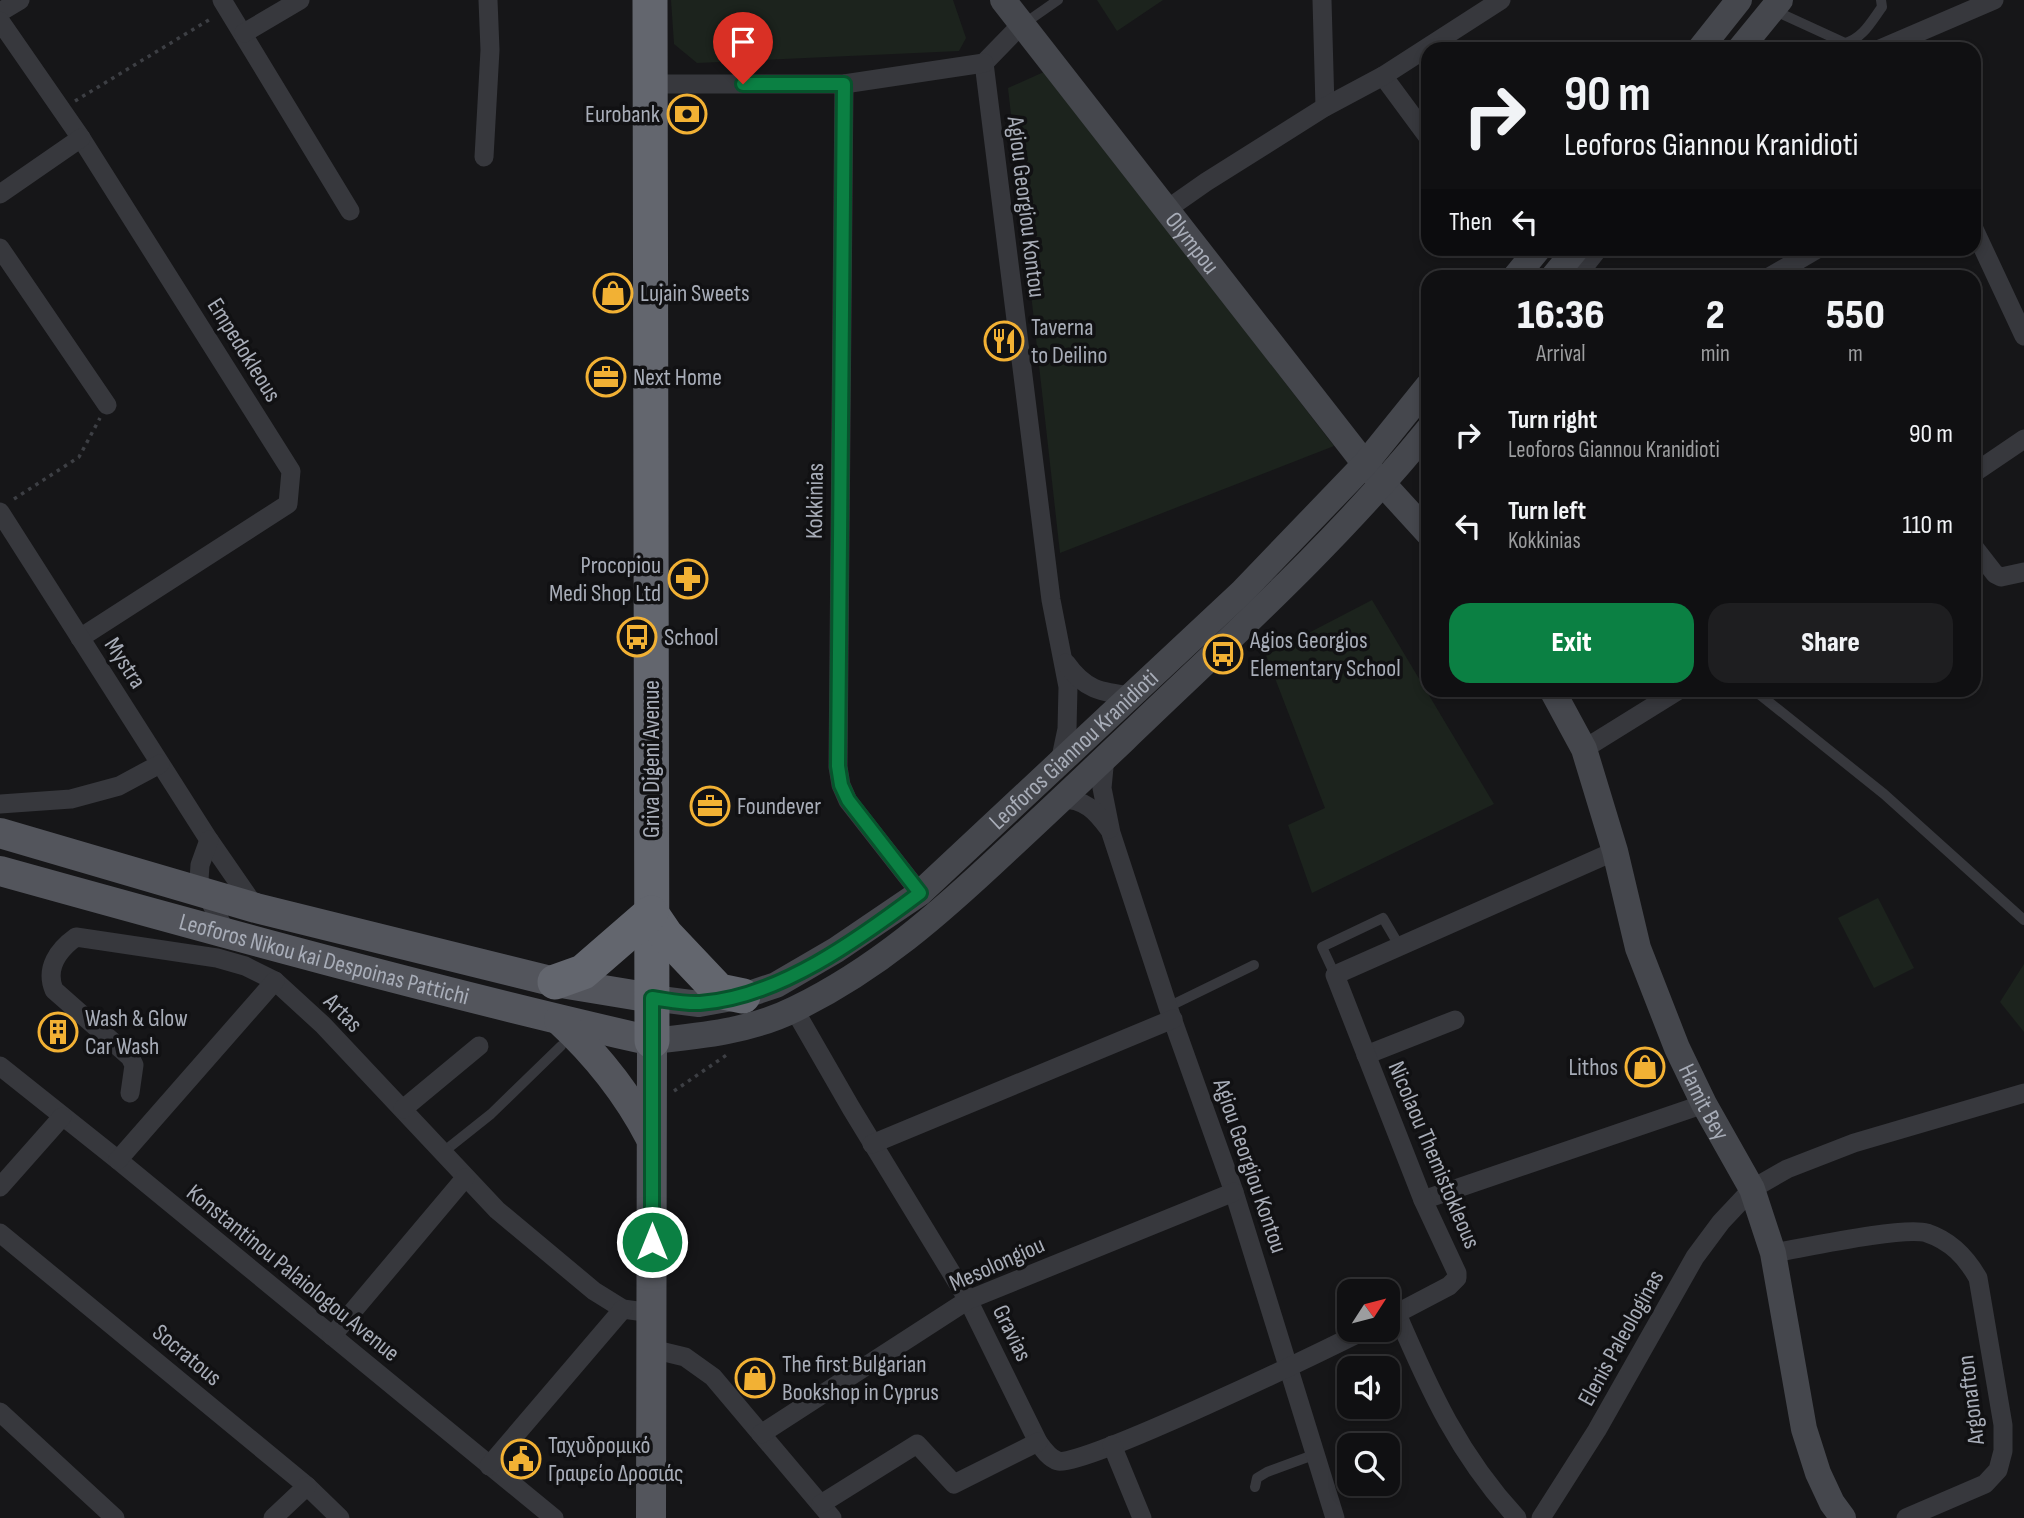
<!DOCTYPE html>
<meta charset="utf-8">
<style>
:root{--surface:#101012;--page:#1e1e20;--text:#f1f3f6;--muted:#9c9d9f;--line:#303032;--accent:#0b8043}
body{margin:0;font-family:"Sofia Sans Condensed",sans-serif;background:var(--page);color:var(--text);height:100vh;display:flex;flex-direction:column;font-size:26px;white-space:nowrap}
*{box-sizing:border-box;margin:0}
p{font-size:23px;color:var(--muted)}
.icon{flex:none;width:38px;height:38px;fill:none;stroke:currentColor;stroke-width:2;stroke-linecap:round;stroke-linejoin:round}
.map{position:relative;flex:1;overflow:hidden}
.details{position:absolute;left:1421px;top:270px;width:560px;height:427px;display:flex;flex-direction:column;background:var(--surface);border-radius:21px;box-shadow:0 4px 10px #0003,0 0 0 2px var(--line)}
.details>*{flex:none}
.top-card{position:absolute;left:1421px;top:42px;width:560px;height:214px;border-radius:21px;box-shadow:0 4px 10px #0003,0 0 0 2px var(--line);background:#101012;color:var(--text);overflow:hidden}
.needle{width:46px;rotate:54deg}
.buttons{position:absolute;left:1337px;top:1279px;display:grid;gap:14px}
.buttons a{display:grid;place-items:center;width:63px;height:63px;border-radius:14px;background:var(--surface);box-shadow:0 4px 10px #0003,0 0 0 2px var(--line);font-size:35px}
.pin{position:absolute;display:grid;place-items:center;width:60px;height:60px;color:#fff;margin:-72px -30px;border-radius:50% 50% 50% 0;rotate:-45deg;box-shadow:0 0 7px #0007}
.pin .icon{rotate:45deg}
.me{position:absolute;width:77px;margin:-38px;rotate:0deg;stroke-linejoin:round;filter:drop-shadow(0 0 5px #0008)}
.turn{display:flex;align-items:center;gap:24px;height:147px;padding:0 28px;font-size:32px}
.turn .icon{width:91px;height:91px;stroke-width:2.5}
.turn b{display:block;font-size:49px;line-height:60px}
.then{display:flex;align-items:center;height:66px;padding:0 28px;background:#0003;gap:14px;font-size:26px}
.eta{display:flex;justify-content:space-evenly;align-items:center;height:119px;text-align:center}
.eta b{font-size:42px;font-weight:800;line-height:49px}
.cta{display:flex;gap:14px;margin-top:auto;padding:14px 28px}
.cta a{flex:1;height:80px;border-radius:21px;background:var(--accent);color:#fff;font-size:28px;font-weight:800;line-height:80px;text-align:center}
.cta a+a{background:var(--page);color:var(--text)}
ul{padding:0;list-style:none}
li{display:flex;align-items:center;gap:21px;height:91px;padding:0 28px}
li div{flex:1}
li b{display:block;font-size:26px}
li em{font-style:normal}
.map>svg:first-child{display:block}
</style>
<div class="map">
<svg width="2024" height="1518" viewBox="0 0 2024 1518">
<rect width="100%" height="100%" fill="#161618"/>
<g fill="#1c231d">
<polygon points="671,0 953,0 966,38 959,51 697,63 674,44"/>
<polygon points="1097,0 1163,0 1117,31"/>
<polygon points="1046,71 1334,446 1060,553 1008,88"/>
<polygon points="1372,600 1494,804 1312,893 1288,825 1325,808 1266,655"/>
<polygon points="1878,898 1914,968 1874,988 1838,918"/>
<polygon points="2024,964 2024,1032 2000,1002"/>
</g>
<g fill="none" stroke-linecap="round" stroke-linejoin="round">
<g stroke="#3d3f44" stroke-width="3.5" stroke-dasharray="3.5 5" stroke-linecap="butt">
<polyline points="75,101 212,18"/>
<polyline points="14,499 79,457 100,418"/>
<polyline points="674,1091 728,1054"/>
</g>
<g stroke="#37383d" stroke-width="10">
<path d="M1773 10 1845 43C1863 38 1871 22 1882 7L1881 0"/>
<polyline points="1025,23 1058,0"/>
<polyline points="1754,690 1884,794 2024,920"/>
<polyline points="1335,975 1322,947 1383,918 1400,947"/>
<polyline points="1168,1007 1254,965"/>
<polyline points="442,1153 491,1114 561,1046"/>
<polyline points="1255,1487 1257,1478 1267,1472 1316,1454"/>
</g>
<g stroke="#37383d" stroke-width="19">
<polyline points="222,0 350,211"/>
<polyline points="1322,0 1325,107"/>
<polyline points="0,12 20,0"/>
<polyline points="0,21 81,138 291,471 288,504 80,638"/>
<polyline points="1021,25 984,63 1051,600 1068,687 1067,729 1060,762"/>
<polyline points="244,33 300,0"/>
<polyline points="1880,49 1994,0"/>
<polyline points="1383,76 1428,137"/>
<polyline points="651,84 844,84 984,63"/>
<polyline points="844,84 838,767 841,785 848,801 920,893"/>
<polyline points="484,157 490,50 488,0"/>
<polyline points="0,194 81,138"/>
<polyline points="1166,210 1206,182 1325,107 1383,76 1501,0"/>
<polyline points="1974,229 2024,336"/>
<polyline points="0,248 107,405"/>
<polyline points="1577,276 1599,248"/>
<polyline points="1771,276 1819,248"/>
<polyline points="1974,473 2024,439"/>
<polyline points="0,512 209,840 256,908"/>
<polyline points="1974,547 1995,574 2001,577 2024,572"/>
<path d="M1066 663C1085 690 1100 692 1132 696"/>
<polyline points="1584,749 1679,690"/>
<polyline points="1105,757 1102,788 1111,833 1168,1007 1234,1192 1335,1518"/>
<path d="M1061 799C1085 799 1096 811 1109 829"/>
<polyline points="0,804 71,799 119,786 160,764"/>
<polyline points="209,840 200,865 199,880 227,934"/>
<path d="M794 1009 851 1108 968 1300 1038 1442C1043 1449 1049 1458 1058 1461 1082 1468 1327 1349 1365 1330"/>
<polyline points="1366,1055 1455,1020"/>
<polyline points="0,1066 118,1160 554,1518"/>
<path d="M130 1093 134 1065 130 1057 54 990C45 968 58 950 76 937L217 958 245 966 275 981 323 1025 497 1210 594 1291 623 1309 652 1313"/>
<polyline points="403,1109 479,1046"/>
<polyline points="872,1144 1173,1019"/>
<polyline points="118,1160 275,981"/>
<polyline points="0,1187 62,1117"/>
<polyline points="1423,1200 1704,1104"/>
<polyline points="0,1233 307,1486 340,1518"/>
<path d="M1773 1253C1803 1248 1903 1226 1927 1233 1951 1241 1966 1257 1978 1278L2003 1425V1451L1998 1470 1985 1484 1906 1518"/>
<path d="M1397 1314C1430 1391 1459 1455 1517 1518"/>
<polyline points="1388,1318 1449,1286 1457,1278 1457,1273 1423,1200 1335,975 1615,851"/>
<polyline points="332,1336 465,1178"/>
<polyline points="652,1349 685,1357 713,1377 832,1518"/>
<polyline points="0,1412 115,1518"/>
<polyline points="761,1434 968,1300 1234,1192"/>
<polyline points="1112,1445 1142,1518"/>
<polyline points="489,1466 623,1309"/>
<polyline points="821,1504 917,1444 954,1484 1038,1442"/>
<polyline points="273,1518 307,1486"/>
<polyline points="1541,1518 1597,1430 1695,1257 1721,1222 1752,1189 1787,1169 1854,1143 2024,1093"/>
</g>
<g stroke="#45474d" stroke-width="26">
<path id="s1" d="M1003 0 1365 464 1428 533"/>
<polyline points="1700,49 1739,0"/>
<polyline points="1740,49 1780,0"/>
<polyline points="1516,276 1539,248"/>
<polyline points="1554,276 1577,248"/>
<path id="s2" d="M1552 690 1584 749 1615 851 1638 948 1677 1048 1704 1104 1752 1189 1773 1253 1804 1429 1818 1473 1832 1503 1843 1518"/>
<path id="s3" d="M652 998 699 1004 743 996 776 985 836 950 920 893 1242 592 1365 464 1428 386"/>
<path d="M652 1041C700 1036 751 1031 795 1009 877 969 940 913 1006 851 1046 814 1085 777 1125 739 1229 639 1337 542 1428 430"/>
</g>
<g stroke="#53555c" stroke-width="30">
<polyline points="0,833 256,908 555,982 652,998"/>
<path id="s4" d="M0 871C216 931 433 991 652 1041L651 1518"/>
<path d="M559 1020C597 1055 626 1091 650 1137"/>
</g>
<g stroke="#63666e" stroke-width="35">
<polyline points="650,0 652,1041"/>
<polyline points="651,913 666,935 719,991 743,996"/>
<polyline points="555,982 583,972 651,913"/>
</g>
</g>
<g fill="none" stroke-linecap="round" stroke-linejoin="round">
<defs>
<path id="route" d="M652 1242V998C667 1000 685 1004 700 1003 778 998 859 939 920 893L848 800 841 785 838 766 844 84H743"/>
</defs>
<use href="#route" stroke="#07532c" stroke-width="18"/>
<use href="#route" stroke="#0b8043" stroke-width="12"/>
</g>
<defs>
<symbol id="bank-ring" viewBox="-11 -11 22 22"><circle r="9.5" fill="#111113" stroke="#f2b134" stroke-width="1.5"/><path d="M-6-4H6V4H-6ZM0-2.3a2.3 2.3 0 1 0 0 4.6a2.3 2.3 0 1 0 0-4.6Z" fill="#f2b134"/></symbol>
<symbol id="shop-ring" viewBox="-11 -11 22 22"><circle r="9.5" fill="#111113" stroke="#f2b134" stroke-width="1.5"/><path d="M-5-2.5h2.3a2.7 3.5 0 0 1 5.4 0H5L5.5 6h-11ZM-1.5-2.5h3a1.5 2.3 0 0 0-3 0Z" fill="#f2b134"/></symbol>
<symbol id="restaurant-ring" viewBox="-11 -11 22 22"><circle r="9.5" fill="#111113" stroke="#f2b134" stroke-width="1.5"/><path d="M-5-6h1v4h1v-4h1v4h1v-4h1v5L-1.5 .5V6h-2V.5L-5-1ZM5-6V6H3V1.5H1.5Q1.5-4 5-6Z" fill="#f2b134"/></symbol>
<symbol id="office-ring" viewBox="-11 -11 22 22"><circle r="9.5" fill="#111113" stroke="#f2b134" stroke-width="1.5"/><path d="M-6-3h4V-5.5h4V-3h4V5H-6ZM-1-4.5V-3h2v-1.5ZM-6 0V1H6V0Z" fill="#f2b134"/></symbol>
<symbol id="pharmacy-ring" viewBox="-11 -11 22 22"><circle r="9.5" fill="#111113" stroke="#f2b134" stroke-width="1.5"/><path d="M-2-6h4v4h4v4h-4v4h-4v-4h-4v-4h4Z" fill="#f2b134"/></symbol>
<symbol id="bus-ring" viewBox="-11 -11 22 22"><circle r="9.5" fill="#111113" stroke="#f2b134" stroke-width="1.5"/><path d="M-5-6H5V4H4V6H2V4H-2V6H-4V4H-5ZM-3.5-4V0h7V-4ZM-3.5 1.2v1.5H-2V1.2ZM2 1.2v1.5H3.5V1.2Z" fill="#f2b134"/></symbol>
<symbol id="building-ring" viewBox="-11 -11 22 22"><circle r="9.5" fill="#111113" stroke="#f2b134" stroke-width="1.5"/><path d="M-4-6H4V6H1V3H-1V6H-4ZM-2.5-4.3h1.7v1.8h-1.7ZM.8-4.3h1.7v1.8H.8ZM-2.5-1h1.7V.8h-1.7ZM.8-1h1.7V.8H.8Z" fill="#f2b134"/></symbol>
<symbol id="civic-ring" viewBox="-11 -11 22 22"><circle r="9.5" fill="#111113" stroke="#f2b134" stroke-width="1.5"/><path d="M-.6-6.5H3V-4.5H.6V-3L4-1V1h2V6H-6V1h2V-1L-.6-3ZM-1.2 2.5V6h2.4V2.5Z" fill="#f2b134"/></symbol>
</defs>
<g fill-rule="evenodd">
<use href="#bank-ring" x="665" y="92" width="44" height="44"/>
<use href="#shop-ring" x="591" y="271" width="44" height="44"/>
<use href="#restaurant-ring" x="982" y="319" width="44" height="44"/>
<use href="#office-ring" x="584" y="355" width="44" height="44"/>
<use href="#pharmacy-ring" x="666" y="557" width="44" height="44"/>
<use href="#bus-ring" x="615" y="615" width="44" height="44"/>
<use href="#bus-ring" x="1201" y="632" width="44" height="44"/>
<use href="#office-ring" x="688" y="784" width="44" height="44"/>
<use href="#building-ring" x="36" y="1010" width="44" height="44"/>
<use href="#shop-ring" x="1623" y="1045" width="44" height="44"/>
<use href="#shop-ring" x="733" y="1356" width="44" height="44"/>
<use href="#civic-ring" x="499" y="1437" width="44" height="44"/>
</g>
<g text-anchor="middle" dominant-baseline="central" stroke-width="7" stroke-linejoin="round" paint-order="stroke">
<g font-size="24" fill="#a8adb8" stroke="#111113" text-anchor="start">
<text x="660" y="114" text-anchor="end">Eurobank</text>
<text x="640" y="293">Lujain Sweets</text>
<text x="1031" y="327">Taverna<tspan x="1031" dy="28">to Deilino</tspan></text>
<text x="633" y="377">Next Home</text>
<text x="661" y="565" text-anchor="end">Procopiou<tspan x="661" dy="28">Medi Shop Ltd</tspan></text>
<text x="664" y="637">School</text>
<text x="1250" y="640">Agios Georgios<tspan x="1250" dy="28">Elementary School</tspan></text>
<text x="737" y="806">Foundever</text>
<text x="85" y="1018">Wash &amp; Glow<tspan x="85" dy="28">Car Wash</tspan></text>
<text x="1618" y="1067" text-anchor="end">Lithos</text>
<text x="782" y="1364">The first Bulgarian<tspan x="782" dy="28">Bookshop in Cyprus</tspan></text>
<text x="548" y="1445">Ταχυδρομικό<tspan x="548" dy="28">Γραφείο Δροσιάς</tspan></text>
</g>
<g font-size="24" fill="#a8adb8" stroke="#111113">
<text transform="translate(1026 207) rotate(83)">Agiou Georgiou Kontou</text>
<text stroke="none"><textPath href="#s1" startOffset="308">Olympou</textPath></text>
<text transform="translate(244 350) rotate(58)">Empedokleous</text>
<text transform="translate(815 501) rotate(-89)">Kokkinias</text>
<text transform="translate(125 663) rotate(57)">Mystra</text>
<text stroke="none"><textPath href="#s3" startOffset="508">Leoforos Giannou Kranidioti</textPath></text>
<text transform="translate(651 759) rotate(-90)">Griva Digeni Avenue</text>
<text stroke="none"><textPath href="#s4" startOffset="336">Leoforos Nikou kai Despoinas Pattichi</textPath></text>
<text transform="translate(343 1013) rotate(45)">Artas</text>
<text stroke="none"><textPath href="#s2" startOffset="441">Hamit Bey</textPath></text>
<text transform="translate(1434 1155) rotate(67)">Nicolaou Themistokleous</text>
<text transform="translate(1250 1166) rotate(71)">Agiou Georgiou Kontou</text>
<text transform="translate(997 1264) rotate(-24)">Mesolongiou</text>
<text transform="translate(293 1273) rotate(39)">Konstantinou Palaiologou Avenue</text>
<text transform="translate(1012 1333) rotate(64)">Gravias</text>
<text transform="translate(1621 1338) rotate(-61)">Elenis Paleologinas</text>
<text transform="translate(187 1355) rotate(40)">Socratous</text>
<text transform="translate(1971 1400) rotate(-97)">Argonafton</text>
</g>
</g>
</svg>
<div class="buttons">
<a><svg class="needle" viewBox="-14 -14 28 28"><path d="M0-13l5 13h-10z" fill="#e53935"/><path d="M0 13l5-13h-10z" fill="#9c9d9f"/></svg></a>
<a><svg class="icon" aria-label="sound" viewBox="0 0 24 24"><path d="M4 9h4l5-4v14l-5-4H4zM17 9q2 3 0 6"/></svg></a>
<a><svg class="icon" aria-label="search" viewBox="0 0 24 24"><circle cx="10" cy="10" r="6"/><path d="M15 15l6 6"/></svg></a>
</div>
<div class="pin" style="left:743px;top:84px;background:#d93025"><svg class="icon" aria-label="arrive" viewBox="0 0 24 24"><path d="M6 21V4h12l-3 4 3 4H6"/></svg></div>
<svg class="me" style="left:652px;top:1242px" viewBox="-20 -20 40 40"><circle r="17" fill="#0b8043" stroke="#fff" stroke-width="3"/><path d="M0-11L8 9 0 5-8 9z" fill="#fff"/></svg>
<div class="top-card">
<div class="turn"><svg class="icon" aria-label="right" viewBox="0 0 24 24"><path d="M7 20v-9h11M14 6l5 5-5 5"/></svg><div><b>90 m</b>Leoforos Giannou Kranidioti</div></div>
<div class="then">Then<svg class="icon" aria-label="left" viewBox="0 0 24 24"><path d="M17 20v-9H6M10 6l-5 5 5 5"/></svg></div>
</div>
<section class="details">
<div class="eta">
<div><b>16:36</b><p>Arrival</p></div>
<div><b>2</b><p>min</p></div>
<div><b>550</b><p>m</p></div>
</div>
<ul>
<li><svg class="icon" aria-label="right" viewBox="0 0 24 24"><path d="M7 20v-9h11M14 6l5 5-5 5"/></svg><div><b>Turn right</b><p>Leoforos Giannou Kranidioti</p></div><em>90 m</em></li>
<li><svg class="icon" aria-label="left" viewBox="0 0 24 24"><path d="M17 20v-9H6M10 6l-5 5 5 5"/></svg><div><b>Turn left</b><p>Kokkinias</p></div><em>110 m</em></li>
</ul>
<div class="cta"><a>Exit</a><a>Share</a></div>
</section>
</div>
